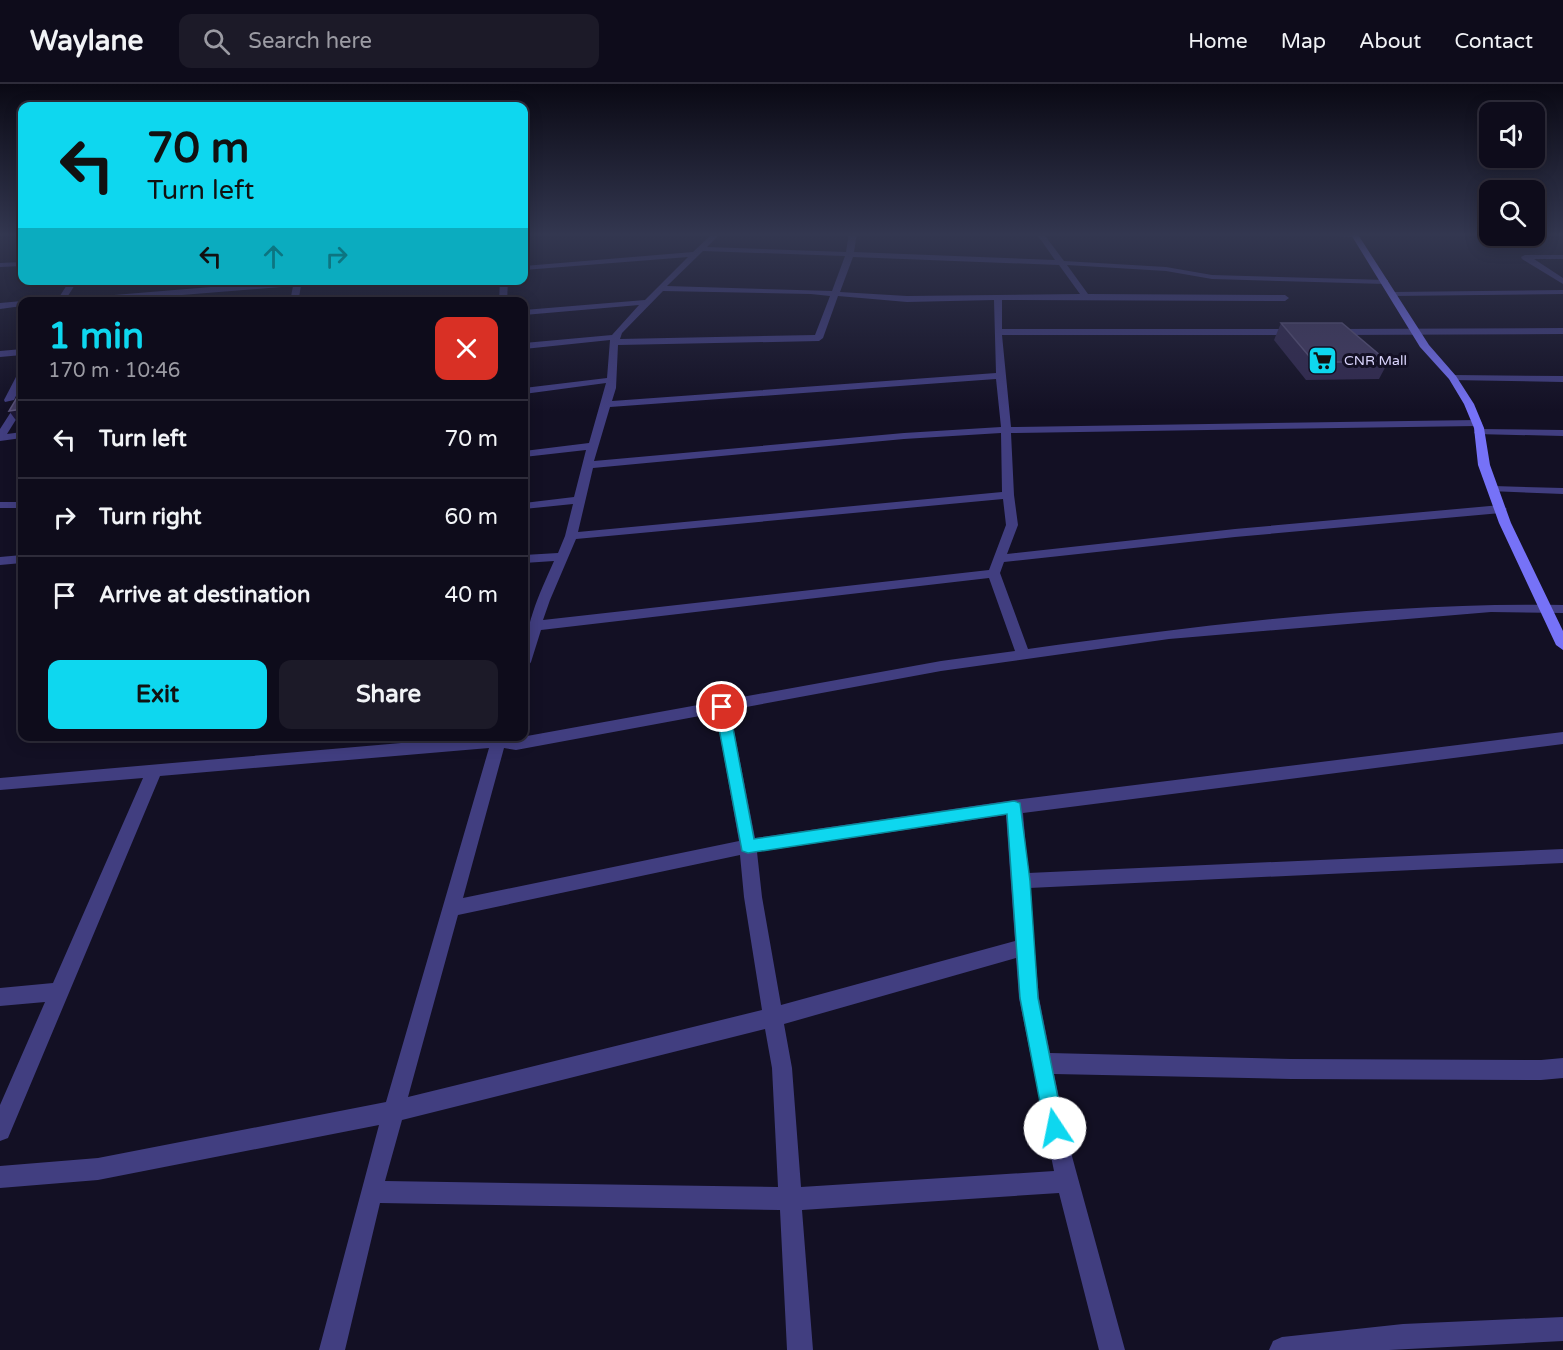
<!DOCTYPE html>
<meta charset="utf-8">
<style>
:root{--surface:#0e0c1b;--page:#1c1a28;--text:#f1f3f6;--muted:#9b9ba3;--line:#2e2c3a;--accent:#0ed7ef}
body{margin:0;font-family:"Varela Round",sans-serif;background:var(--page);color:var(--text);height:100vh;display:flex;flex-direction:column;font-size:22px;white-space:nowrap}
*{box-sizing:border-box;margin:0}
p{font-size:20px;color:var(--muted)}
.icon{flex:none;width:33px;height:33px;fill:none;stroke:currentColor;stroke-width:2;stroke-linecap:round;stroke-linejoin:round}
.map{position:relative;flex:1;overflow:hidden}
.side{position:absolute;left:18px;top:213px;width:510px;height:444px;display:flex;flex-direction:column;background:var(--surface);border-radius:12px;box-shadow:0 3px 15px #0003,0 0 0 2px var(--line)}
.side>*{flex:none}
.banner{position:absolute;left:18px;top:18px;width:510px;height:183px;border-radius:12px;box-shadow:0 3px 15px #0003,0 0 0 2px var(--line);background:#0ed7ef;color:#111;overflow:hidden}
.fabs{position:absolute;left:1479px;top:18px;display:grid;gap:12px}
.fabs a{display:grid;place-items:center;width:66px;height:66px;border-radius:12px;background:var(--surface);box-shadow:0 3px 15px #0003,0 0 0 2px var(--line);font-size:30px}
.pin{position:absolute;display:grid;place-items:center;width:51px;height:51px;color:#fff;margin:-26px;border:3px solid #fff;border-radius:50%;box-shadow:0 2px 6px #0007}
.me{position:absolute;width:66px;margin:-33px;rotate:349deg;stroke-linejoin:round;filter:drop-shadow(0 0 4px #0008)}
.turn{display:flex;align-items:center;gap:21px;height:126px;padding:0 30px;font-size:27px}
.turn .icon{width:78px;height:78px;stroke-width:2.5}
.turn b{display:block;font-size:42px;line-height:51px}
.lanes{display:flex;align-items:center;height:57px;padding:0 30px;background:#0003;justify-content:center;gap:30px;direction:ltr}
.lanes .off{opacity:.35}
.round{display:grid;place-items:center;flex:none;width:63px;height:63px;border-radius:12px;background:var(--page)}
.overview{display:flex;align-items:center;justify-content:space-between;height:102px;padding:0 30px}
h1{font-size:36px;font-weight:700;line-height:45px;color:var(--accent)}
.cta{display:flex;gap:12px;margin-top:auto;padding:12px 30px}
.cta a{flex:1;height:69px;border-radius:12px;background:var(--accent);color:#111;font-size:24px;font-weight:700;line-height:69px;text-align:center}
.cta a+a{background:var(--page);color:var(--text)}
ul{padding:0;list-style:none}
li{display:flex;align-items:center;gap:18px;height:78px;padding:0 30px;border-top:2px solid var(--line)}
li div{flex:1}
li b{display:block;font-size:22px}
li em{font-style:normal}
header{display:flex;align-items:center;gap:36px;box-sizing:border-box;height:84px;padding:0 30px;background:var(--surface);border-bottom:2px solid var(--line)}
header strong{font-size:28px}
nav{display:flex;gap:33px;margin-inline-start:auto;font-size:21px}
.search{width:420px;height:54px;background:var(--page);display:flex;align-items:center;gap:15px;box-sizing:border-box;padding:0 21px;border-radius:12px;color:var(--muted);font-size:22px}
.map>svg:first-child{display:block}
</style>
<header>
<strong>Waylane</strong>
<div class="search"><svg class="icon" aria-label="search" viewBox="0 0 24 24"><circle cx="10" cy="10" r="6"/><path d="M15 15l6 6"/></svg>Search here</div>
<nav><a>Home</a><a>Map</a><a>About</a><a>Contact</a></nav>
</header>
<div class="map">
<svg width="1563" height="1266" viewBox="0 0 1563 1266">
<rect width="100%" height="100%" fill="#131024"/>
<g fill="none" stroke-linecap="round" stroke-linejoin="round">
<g fill="#413e80" fill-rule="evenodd">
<path d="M713 149H721L707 163 846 168 849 149H857L854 168 1055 176 1036 149H1043L1064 177 1166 183 1212 191 1388 196V200H1385L1212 195 1166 187 1067 181 1088 210 1285 211 1289 214 1285 217 1002 216V245H1296L1300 248 1296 251H1002L1011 343 1477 336 1482 339 1477 342 1011 349 1014 411 1018 441 1007 470 1235 445 1501 421 1507 425 1501 429 1235 453 1004 478 1000 489 1028 565C1203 541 1386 518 1563 521V529L1491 528 1169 555 941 587 730 626 755 754 1014 716 1563 648V660L1023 729 1028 789 1563 765V779L1029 804 1039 914 1050 969 1291 975 1541 976 1563 974V994L1541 996 1291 995 1054 990 1070 1065 1125 1266H1099L1059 1109 802 1126 813 1266H787L780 1126 380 1119 345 1266H319L379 1041 98 1096 0 1104V1082L98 1074 386 1018 489 664 160 692 8 1054 0 1057V1021L45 918 0 922V904L53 899 143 694 0 706V694L482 652 516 654 941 577 1015 567 989 494 541 546 531 578 529 581 524 583C524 542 538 513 554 477L524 479V471L558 469 565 452 573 420 524 425V419L574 413 586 366 524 373V367L589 359 606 299 524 310V304L607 294 610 256 524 265V259L612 251 639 221 524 231V226L645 216 688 173 524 186V182L693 168ZM703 167 845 172 832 207 667 202ZM853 173 1059 181 1080 210 907 212 840 208ZM663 207 811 210 830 212 815 251 620 255 622 249ZM838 212 907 218 994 216 996 289 612 317 616 304 618 261 819 257 823 254ZM996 295 1001 343 904 349 594 377 610 323ZM1001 349 1002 408 578 448 593 384 904 355ZM1003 415 1006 441 989 486 543 536 550 516 576 455ZM716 629 739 757 463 814 504 664 516 666ZM1006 731 1015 857 781 921 762 813 757 768ZM740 771 744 813 762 926 408 1013 458 831ZM1016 874 1019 914 1054 1087 801 1103 792 984 784 940ZM765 945 772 984 778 1103 385 1097 402 1036Z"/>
<polygon points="1264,149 1356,149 1358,151 1354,153"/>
<polygon points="1525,171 1563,171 1563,175 1534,175 1563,194 1563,200 1522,175 1521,173"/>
<polygon points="22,178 22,182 0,183 0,179"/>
<polygon points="70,196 78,196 66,215 294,196 350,196 301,202 298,218 290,218 293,202 95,218 51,218 58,215"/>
<polygon points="500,196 508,196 507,218 499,218"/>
<polygon points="1563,206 1563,210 1392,212 1388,210 1392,208"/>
<polygon points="22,217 22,222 0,225 0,219"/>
<polygon points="1563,244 1563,250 1335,251 1331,248 1335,245"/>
<polygon points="22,265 22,271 0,273 0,267"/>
<polygon points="22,288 22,299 14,316 5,318 4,316 17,291"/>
<polygon points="1453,291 1563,292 1563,298 1450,296 1450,292"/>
<polygon points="22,316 22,326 7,350 22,348 22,354 0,357 0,345 18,317"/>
<polygon points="1479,345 1563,346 1563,352 1475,350 1474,348"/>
<polygon points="1493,402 1563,404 1563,410 1489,407 1489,403"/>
<rect x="0" y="418" width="22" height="6"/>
<polygon points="22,471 22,479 0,481 0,473"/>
<polygon points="1563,1233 1563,1257 1389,1266 1269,1266 1273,1257 1282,1253 1403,1240"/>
</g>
<polygon fill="#7672f7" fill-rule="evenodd" points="1350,149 1357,149 1429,261 1456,292 1474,320 1484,344 1490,381 1511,439 1563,547 1563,566 1556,561 1499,439 1478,381 1474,344 1464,320 1449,295 1420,263"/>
</g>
<polygon fill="#322a50" points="1281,239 1388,278 1379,295 1306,296 1274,256"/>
<polygon fill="#1e1837" points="22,325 22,338 18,339 9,327"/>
<g fill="#443c63" stroke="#5b547b" stroke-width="1.5">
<polygon points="1281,239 1342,239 1388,278 1314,278"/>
<polygon points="22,305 22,325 9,327"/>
</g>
<linearGradient id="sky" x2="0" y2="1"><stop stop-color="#0a0914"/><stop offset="0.46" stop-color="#333750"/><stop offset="1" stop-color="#333750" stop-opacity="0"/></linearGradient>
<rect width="1563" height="327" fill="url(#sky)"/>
<polygon fill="#0ed7ef" stroke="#098c9b" stroke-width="1.5" points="722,618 729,623 754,755 1014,717 1020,719 1030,797 1038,914 1064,1044 1062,1050 1055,1053 1048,1050 1045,1044 1020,914 1007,730 748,769 742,767 715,623"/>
<defs>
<symbol id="supermarket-square" viewBox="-11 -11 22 22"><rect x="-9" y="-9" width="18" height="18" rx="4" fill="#0ed7ef" stroke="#131024"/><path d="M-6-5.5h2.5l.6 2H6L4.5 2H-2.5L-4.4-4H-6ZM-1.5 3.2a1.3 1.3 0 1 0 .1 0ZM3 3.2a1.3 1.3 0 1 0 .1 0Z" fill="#111"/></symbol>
</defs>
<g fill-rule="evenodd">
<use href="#supermarket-square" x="1306" y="260" width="33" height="33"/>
</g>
<g text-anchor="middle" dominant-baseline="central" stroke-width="6" stroke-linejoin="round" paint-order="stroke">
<g font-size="14" fill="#dad5fd" stroke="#131024" text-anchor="start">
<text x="1344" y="276">CNR Mall</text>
</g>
</g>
</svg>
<div class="fabs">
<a><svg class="icon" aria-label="sound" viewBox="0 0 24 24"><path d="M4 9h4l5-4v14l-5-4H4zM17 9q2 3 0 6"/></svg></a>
<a><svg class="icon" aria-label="search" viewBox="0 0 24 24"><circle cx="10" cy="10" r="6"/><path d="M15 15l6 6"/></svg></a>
</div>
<div class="pin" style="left:722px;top:623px;background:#d93025"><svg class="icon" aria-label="arrive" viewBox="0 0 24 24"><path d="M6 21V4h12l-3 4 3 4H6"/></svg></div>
<svg class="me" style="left:1055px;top:1044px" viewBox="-20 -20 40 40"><circle r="19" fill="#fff"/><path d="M0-13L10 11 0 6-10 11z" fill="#0ed7ef"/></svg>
<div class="banner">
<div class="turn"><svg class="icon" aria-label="left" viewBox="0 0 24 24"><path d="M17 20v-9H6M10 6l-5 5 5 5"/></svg><div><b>70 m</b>Turn left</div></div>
<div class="lanes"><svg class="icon" aria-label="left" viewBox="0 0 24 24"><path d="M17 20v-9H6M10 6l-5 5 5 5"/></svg><svg class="icon off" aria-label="ahead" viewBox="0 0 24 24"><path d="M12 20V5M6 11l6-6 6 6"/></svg><svg class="icon off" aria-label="right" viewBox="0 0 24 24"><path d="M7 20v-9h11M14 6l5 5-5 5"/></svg></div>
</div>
<section class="side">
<div class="overview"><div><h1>1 min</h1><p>170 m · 10:46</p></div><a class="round" style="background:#d93025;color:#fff"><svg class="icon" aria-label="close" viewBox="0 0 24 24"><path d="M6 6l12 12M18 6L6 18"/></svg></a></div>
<ul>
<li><svg class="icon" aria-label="left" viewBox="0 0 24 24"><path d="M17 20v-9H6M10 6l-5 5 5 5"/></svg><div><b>Turn left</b></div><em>70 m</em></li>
<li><svg class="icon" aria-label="right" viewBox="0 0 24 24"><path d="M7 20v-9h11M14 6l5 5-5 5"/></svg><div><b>Turn right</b></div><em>60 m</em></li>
<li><svg class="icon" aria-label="arrive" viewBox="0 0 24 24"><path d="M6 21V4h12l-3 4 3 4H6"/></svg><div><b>Arrive at destination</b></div><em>40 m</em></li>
</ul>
<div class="cta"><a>Exit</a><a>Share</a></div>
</section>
</div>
